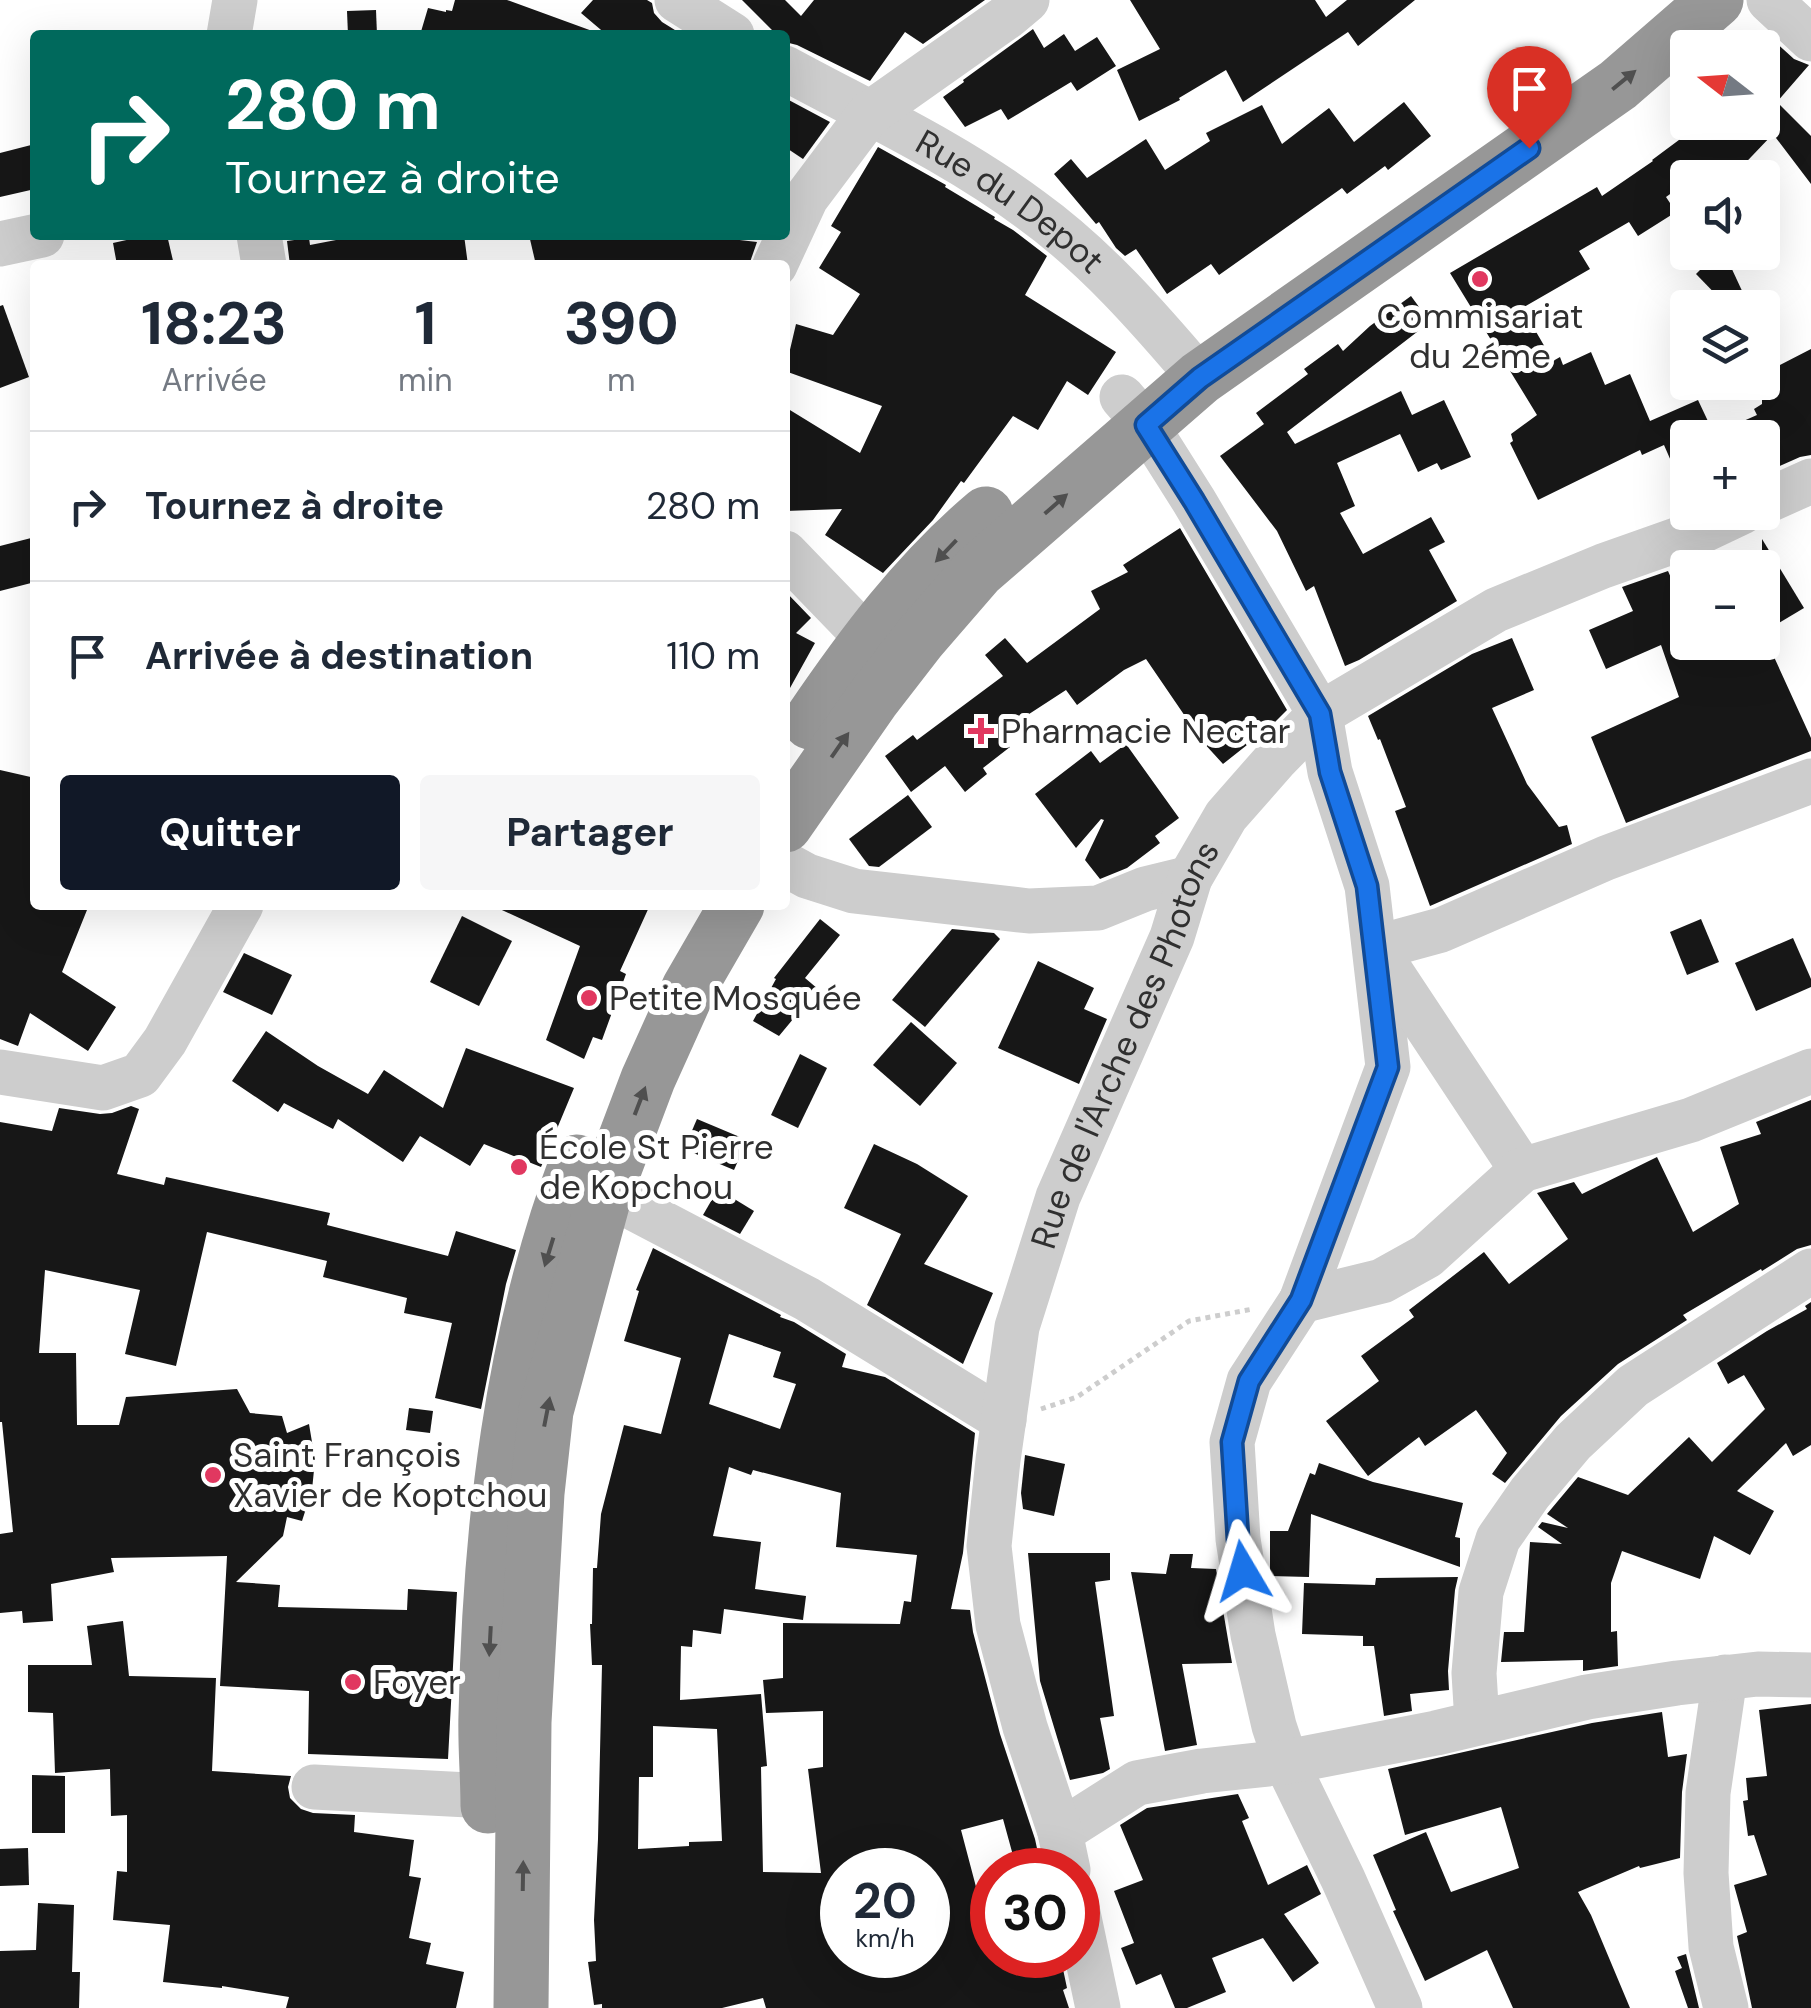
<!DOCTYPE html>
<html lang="fr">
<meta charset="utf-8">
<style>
:root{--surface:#fff;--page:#f6f6f7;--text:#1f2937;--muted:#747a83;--line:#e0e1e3;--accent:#111827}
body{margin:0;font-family:"DM Sans",sans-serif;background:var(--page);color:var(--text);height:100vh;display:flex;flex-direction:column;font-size:38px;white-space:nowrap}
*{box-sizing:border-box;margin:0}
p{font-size:32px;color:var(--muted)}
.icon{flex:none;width:55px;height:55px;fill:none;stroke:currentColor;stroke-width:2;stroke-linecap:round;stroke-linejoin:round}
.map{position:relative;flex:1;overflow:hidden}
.panel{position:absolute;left:30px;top:260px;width:760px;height:650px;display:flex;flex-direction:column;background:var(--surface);border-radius:10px;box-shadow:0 10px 40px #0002}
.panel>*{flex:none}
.top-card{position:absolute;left:30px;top:30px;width:760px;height:210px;border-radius:10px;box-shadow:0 10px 40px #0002;background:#00695c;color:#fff;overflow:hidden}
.needle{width:65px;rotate:287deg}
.tools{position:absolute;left:1670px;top:30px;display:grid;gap:20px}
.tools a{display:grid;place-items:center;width:110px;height:110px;border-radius:10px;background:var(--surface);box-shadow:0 10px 40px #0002;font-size:50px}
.speed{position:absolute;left:820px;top:1848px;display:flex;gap:20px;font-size:50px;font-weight:700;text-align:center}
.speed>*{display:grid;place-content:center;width:130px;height:130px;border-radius:50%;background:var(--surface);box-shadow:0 10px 40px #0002;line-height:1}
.speed small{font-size:25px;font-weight:400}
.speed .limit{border:15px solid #d22;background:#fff;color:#111}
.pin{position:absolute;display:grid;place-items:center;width:85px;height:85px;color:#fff;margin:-102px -42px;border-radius:50% 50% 50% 0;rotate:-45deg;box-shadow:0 0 10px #0007}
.pin .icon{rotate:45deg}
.me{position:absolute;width:110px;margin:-55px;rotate:353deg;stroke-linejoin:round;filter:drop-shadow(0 0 8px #0008)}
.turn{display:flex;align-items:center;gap:35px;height:210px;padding:0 30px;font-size:45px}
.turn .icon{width:130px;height:130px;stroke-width:2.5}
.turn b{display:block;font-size:70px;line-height:85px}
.eta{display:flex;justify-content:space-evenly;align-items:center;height:170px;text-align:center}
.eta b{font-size:60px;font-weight:700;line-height:70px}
.action{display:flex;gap:20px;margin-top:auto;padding:20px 30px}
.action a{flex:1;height:115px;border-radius:10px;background:var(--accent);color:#fff;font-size:40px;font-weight:700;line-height:115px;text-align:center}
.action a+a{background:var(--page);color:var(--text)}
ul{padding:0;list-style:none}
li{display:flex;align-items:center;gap:30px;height:150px;padding:0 30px;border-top:2px solid var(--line)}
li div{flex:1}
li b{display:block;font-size:38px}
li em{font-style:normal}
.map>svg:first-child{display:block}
</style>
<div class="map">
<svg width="1811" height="2008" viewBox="0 0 1811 2008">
<rect width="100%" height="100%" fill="#fff"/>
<g fill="#171717" fill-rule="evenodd">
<polygon points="455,0 507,0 595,32 595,35 420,35 428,8 446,12 446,10 452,11"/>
<polygon points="593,0 647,0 652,3 654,13 662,22 683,35 607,35 581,13"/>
<polygon points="742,0 785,0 801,16 814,0 985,0 923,44 905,32 870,81 797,45 785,42 785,35 777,35"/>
<polygon points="1130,0 1315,0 1326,17 1347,0 1415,0 1358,46 1348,32 1243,102 1226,70 1179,98 1180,100 1139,121 1117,70 1160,49"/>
<polygon points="376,10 377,35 348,35 347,11"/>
<polygon points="1033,29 1044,48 1064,34 1075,51 1097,37 1116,66 1077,91 1071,82 1008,120 1001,109 965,127 943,97 964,82 963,80"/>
<polygon points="1771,38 1794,59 1809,65 1777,102 1811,136 1811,184 1773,134 1731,178 1715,161 1692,178 1688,178 1688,181 1666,197 1676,212 1638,236 1629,222 1579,251 1590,269 1524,307 1526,310 1524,311 1553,361 1560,357 1563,365 1591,352 1605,385 1630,374 1650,421 1698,400 1714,434 1757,415 1754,409 1762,404 1762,333 1778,366 1811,349 1811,455 1800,457 1762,474 1762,438 1688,438 1688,500 1664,445 1642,455 1640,450 1538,500 1510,443 1513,441 1511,434 1537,415 1450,273 1597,187 1602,196 1653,161 1652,160 1687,134 1676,122 1762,122 1762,48"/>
<polygon points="785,98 830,122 803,159 785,147"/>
<polygon points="1404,102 1431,136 1388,170 1385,166 1347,194 1342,188 1219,275 1211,264 1167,294 1136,249 1125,256 1116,248 1099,222 1096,224 1054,174 1071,159 1087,178 1146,139 1165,170 1210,141 1206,133 1262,105 1282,144 1329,108 1354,142"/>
<polygon points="35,144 35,189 0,197 0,153"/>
<polygon points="878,147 946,185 945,187 995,217 994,219 1013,230 1047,256 1025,295 1116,352 1088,395 1067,381 1038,430 1013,416 964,483 961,481 933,520 883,573 825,535 842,509 785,511 785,407 860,453 882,406 785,371 796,324 833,335 860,294 819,268 841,232 831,226"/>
<polygon points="149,235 167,235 174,265 117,265 113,243"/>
<polygon points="362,235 464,235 468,265 290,265 287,241 309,238 310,245"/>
<polygon points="529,235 696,235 757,242 749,265 536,265"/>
<polygon points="1718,252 1724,252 1750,308 1729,308 1696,274"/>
<polygon points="1411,296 1430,322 1287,432 1295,444 1401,391 1412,415 1444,400 1471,457 1441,470 1437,463 1418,472 1400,434 1337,463 1355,506 1340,513 1363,554 1431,517 1445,542 1429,550 1457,601 1359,660 1345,666 1314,586 1306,591 1277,531 1220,456 1264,424 1256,413 1308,374 1304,369 1338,344 1343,351 1370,326"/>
<polygon points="3,305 29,377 0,388 0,306"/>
<polygon points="1180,528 1287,710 1271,726 1223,764 1202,741 1146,659 1124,670 1077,705 1066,690 1000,733 1010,747 983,768 987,774 965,792 945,766 911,792 885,756 913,735 917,740 1003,676 985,655 1005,638 1027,663 1100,609 1091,591 1128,572 1123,565"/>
<polygon points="35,537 35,582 0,591 0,546"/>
<polygon points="1762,539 1804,608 1762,633"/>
<polygon points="1668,571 1688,616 1688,642 1762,642 1764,635 1811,738 1811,751 1626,823 1591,737 1679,697 1661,645 1606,669 1589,630 1633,611 1622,587"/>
<polygon points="785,591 811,618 796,633 815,643 785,697"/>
<polygon points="1512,638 1534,690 1492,708 1527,784 1559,827 1567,825 1572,844 1430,906 1395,811 1406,807 1380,739 1378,740 1368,716 1472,654"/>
<polygon points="1126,744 1179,818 1155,836 1160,843 1127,868 1100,879 1085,860 1104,820 1101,819 1076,848 1035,794 1091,751 1100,763"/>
<polygon points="0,770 35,778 35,905 89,905 62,972 116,1007 88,1051 30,1013 18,1046 0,1039"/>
<polygon points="908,795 932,827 879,867 869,866 849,839"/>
<polygon points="491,905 650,905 620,971 626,974 602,1040 593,1037 584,1059 546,1040 580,946"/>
<polygon points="462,916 512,941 479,1006 430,982"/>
<polygon points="820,919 840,935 805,978 818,989 779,1036 753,1021 776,979 774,978"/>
<polygon points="1701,919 1719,962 1687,975 1670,932"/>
<polygon points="952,929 994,933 1000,939 925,1027 892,1000"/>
<polygon points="1793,938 1811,979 1811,987 1756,1011 1735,963"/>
<polygon points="244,953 292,975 272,1015 223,992"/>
<polygon points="1038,961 1094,988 1084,1009 1107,1019 1079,1084 998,1048"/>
<polygon points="911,1022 957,1063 920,1106 873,1065"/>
<polygon points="266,1031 318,1066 368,1094 384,1070 443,1108 466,1048 574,1088 541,1167 484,1144 470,1166 420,1136 403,1162 338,1119 333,1129 284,1103 278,1112 232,1081"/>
<polygon points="800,1054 827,1068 798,1128 771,1115"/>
<polygon points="1811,1100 1811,1245 1797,1249 1762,1271 1761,1269 1683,1315 1687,1320 1618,1364 1561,1416 1505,1483 1492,1474 1507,1453 1476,1410 1425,1446 1419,1437 1368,1476 1326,1421 1379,1381 1361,1356 1414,1317 1409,1310 1484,1252 1509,1284 1568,1239 1537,1193 1574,1182 1582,1194 1657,1157 1693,1232 1739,1204 1720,1147 1761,1134 1756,1122"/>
<polygon points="131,1106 139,1109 117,1174 164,1185 166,1177 330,1213 327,1225 448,1256 456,1231 516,1250 506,1284 481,1409 435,1398 452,1323 404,1313 407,1298 323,1277 327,1261 207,1232 176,1366 125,1354 140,1290 45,1270 39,1353 76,1353 77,1425 119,1425 126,1397 237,1389 250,1413 282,1416 287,1433 309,1424 315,1460 312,1490 302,1521 287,1517 283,1536 236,1582 280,1585 278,1607 407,1610 408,1589 457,1592 448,1759 308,1754 309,1691 220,1686 227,1556 111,1558 114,1572 51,1584 53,1621 23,1623 22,1611 0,1613 0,1534 13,1532 2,1422 0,1422 0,1122 52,1131 59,1108 100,1114 112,1113"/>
<polygon points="697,1119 747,1140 734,1170 684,1149"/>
<polygon points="874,1144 917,1164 968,1196 924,1264 993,1293 963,1364 867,1305 901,1234 844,1208"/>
<polygon points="718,1189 754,1211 740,1234 703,1215"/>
<path d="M653 1248 781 1315 780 1317 794 1322 846 1354 842 1367 885 1377 975 1433 963 1553 951 1609 970 1610 973 1632 1000 1734 1035 1839 1041 1867 1017 1870 1003 1819 961 1830 980 1902 992 1898V1955H1060L1067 1988 1063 1990 1069 2008H766L763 1998 722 2008H602V2004L594 2005 588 1962 596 1961 594 1920 598 1839 602 1665H592L590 1624H592L593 1568H597L601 1514 624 1425 661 1434 681 1358 624 1341 639 1291 636 1290ZM729 1334 781 1352 773 1377 796 1384 780 1429 709 1404ZM729 1467 751 1475 753 1470 841 1493 836 1547 917 1555 911 1602 904 1601 900 1624 783 1623V1678L763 1680 766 1713 823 1711V1767L808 1769 821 1873 763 1872 761 1767 767 1766 761 1694 680 1700 681 1646 692 1647 693 1630 721 1634 724 1609 803 1620 806 1596 755 1589 761 1542 713 1536ZM653 1726 717 1729 722 1841 689 1842V1846L638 1849 639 1777H653ZM842 1870H928V1955H842Z"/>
<polygon points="1811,1302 1811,1445 1793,1456 1786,1443 1737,1491 1774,1511 1750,1555 1714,1536 1700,1579 1622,1551 1611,1583 1611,1632 1617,1631 1618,1666 1583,1671 1583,1660 1501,1662 1504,1632 1524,1632 1530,1542 1562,1544 1538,1527 1542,1522 1568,1528 1547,1514 1578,1477 1628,1495 1689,1437 1712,1462 1765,1409 1744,1375 1728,1384 1717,1363 1767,1331 1807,1309 1805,1306"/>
<polygon points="409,1408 433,1411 430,1433 406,1430"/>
<polygon points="1025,1455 1065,1464 1054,1516 1023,1509 1021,1493"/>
<polygon points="1319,1463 1373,1482 1463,1503 1455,1537 1460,1538 1460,1567 1311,1514 1309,1577 1270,1576 1270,1531 1288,1531 1310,1473 1315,1475"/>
<polygon points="1028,1553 1110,1553 1110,1580 1095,1582 1114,1716 1100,1718 1110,1769 1103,1773 1070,1780 1040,1681"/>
<polygon points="1170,1554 1193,1554 1191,1568 1216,1569 1232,1663 1182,1664 1197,1745 1165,1751 1131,1572 1166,1574"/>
<polygon points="1458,1577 1455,1590 1448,1671 1449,1690 1410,1694 1412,1711 1384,1716 1374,1646 1363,1646 1363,1636 1302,1634 1304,1583 1375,1585 1376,1578"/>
<polygon points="123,1621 129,1676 216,1678 212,1771 291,1776 288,1787 290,1798 301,1809 313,1813 355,1815 354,1832 414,1840 409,1876 421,1878 409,1938 431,1943 426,1964 464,1972 456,2008 286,2008 289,1997 222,1986 222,1988 163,1982 170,1925 113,1920 117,1871 127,1872 127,1815 111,1816 110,1769 55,1773 53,1713 28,1712 28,1665 92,1665 87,1626"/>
<polygon points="1811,1704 1811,2008 1752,2008 1737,1936 1747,1932 1734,1885 1767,1875 1754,1835 1748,1836 1743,1801 1748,1800 1746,1778 1767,1776 1759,1710"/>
<polygon points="1662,1712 1668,1757 1687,1754 1682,1792 1680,1858 1640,1868 1639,1866 1578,1892 1591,1915 1630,2008 1513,2008 1487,1950 1425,1981 1393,1911 1396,1910 1373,1855 1426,1832 1451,1892 1519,1868 1501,1807 1405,1835 1388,1769 1592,1723"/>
<polygon points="32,1775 65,1776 65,1833 32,1833"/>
<polygon points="1238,1794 1249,1818 1242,1821 1268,1885 1307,1865 1319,1890 1321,1894 1284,1914 1319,1963 1293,1982 1263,1938 1212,1958 1226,1992 1187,2008 1175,2008 1161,1974 1136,1985 1121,1948 1134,1943 1114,1891 1143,1880 1120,1825 1147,1808"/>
<polygon points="28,1848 29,1885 0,1886 0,1849"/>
<polygon points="38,1903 74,1905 72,1972 80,1972 79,2008 0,2008 0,1951 36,1950"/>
<polygon points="1686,1954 1699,2008 1688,2008 1675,1971 1682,1968 1677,1957"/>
</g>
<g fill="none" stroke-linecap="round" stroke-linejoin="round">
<polyline stroke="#cdcdcd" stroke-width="5" stroke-dasharray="5 5" stroke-linecap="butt" points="1041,1409 1077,1397 1189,1321 1253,1309"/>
<g stroke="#cdcdcd" stroke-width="45">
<polyline points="677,0 732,35"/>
<polyline points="1769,0 1811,39"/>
<polyline points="229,35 235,0"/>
<path id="s1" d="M785 68C868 113 955 153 1031 210 1095 256 1149 318 1200 378"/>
<polyline points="259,235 264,265"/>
<polyline points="0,244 42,235"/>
<polyline points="775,265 806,198 869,114 1008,16 1027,0"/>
<polyline points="1122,397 1146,425 1194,501 1320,714 1330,772 1367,886 1388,1067 1301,1301 1249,1381 1232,1442 1238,1539 1253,1635 1274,1726 1286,1762 1343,1879 1400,2008"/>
<polyline points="1762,503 1811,481"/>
<polyline points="785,553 869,640"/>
<polyline points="785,864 807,876 854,891 1029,911 1098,908 1145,889 1190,878"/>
<polyline points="0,1072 103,1088 140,1075 165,1041 241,905"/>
<polyline points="1522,1170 1375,948 1441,930 1606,858 1811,781"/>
<polyline points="574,1183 605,1193 807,1299 1004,1420"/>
<polyline points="1301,1301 1382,1281 1427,1256 1522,1170 1691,1120 1811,1071"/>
<polyline points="1725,1677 1708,1793 1706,1873 1711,1947 1726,2008"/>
<polyline points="1477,1722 1474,1673 1481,1592 1498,1539 1530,1493 1573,1442 1633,1386 1811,1271"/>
<polyline points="314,1787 488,1796"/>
<polyline points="1060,1832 1137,1783 1202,1771 1286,1762 1436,1733 1587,1697 1677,1683 1758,1674 1811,1675"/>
<path id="s2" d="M1068 1870 1060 1832 1025 1727 998 1625 989 1546 998 1460 1017 1327 1058 1197 1172 937 1190 878 1226 816 1277 758 1320 714 1496 610 1603 566 1702 531 1742 512"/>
<polyline points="1078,1913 1098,2008"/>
</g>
<g stroke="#979797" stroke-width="55">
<path d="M810 722C861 647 916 573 986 514"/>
<polyline points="785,825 872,700 920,638 978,571 1200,378 1618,85 1716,0"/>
<path d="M488 1806C488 1775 485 1745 486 1715 490 1527 511 1338 577 1162"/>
<polyline points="521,2008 524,1722 537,1493 546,1411 605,1193 648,1079 689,988 737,905"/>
</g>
</g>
<defs><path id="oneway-solid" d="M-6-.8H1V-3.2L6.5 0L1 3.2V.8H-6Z" transform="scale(2.5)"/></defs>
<g fill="#4f4f4f">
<use href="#oneway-solid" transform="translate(1624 80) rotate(-39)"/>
<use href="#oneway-solid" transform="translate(1056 504) rotate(-41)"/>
<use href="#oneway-solid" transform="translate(946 551) rotate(134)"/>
<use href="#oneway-solid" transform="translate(840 745) rotate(-55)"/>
<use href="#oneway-solid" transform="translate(640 1101) rotate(-69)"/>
<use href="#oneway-solid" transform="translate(549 1252) rotate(107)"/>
<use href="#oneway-solid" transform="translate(547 1412) rotate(-79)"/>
<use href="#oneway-solid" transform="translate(490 1641) rotate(93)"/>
<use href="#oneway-solid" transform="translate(523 1876) rotate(-89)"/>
</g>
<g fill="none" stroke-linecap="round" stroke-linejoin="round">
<defs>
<polyline id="route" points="1243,1571 1238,1539 1232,1442 1249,1381 1301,1300 1388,1067 1367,886 1330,772 1320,714 1194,501 1146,425 1200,378 1529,148"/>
</defs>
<use href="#route" stroke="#114b97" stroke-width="25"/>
<use href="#route" stroke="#1a73e8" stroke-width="18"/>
</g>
<g fill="#e13860" stroke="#fff" stroke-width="4">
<circle cx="1480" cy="279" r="10"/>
<path d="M976 716h10v10h10v10h-10v10h-10v-10h-10v-10h10z"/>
<circle cx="589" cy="998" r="10"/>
<circle cx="519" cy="1167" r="10"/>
<circle cx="213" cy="1475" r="10"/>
<circle cx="353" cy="1682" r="10"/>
</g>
<g text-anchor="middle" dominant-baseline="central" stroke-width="10" stroke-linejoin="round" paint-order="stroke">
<g font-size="35" fill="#303030" stroke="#fff">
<text stroke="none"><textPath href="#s1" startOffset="262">Rue du Depot</textPath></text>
<text stroke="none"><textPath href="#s2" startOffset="858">Rue de l'Arche des Photons</textPath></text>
</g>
<g font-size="35" fill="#303030" stroke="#fff" text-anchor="start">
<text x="1480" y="316" text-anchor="middle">Commisariat<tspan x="1480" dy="40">du 2éme</tspan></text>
<text x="1001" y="731">Pharmacie Nectar</text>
<text x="609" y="998">Petite Mosquée</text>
<text x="539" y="1147">École St Pierre<tspan x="539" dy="40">de Kopchou</tspan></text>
<text x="233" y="1455">Saint François<tspan x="233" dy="40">Xavier de Koptchou</tspan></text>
<text x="373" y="1682">Foyer</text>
</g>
</g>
</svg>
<div class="tools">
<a><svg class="needle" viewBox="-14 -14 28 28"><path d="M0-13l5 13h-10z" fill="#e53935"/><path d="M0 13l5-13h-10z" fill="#747a83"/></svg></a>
<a><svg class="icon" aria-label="sound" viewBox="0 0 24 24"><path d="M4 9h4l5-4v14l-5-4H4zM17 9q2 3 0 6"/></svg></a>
<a><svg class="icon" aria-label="layers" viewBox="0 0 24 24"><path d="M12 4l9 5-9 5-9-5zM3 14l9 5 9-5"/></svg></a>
<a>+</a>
<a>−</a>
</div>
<div class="speed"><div>20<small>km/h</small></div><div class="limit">30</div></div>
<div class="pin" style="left:1529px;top:148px;background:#d93025"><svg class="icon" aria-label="arrive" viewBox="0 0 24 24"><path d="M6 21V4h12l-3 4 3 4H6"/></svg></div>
<svg class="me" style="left:1243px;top:1571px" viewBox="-20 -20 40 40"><path d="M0-17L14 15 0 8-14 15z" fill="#1a73e8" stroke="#fff" stroke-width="4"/></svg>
<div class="top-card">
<div class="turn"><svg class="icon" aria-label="right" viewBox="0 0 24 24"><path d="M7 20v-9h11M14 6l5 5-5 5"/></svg><div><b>280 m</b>Tournez à droite</div></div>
</div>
<section class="panel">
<div class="eta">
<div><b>18:23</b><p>Arrivée</p></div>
<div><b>1</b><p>min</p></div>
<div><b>390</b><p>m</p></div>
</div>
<ul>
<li><svg class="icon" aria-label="right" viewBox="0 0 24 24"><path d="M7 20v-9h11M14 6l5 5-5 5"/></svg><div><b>Tournez à droite</b></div><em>280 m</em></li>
<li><svg class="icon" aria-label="arrive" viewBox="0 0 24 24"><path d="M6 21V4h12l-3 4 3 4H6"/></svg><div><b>Arrivée à destination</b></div><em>110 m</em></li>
</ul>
<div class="action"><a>Quitter</a><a>Partager</a></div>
</section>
</div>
